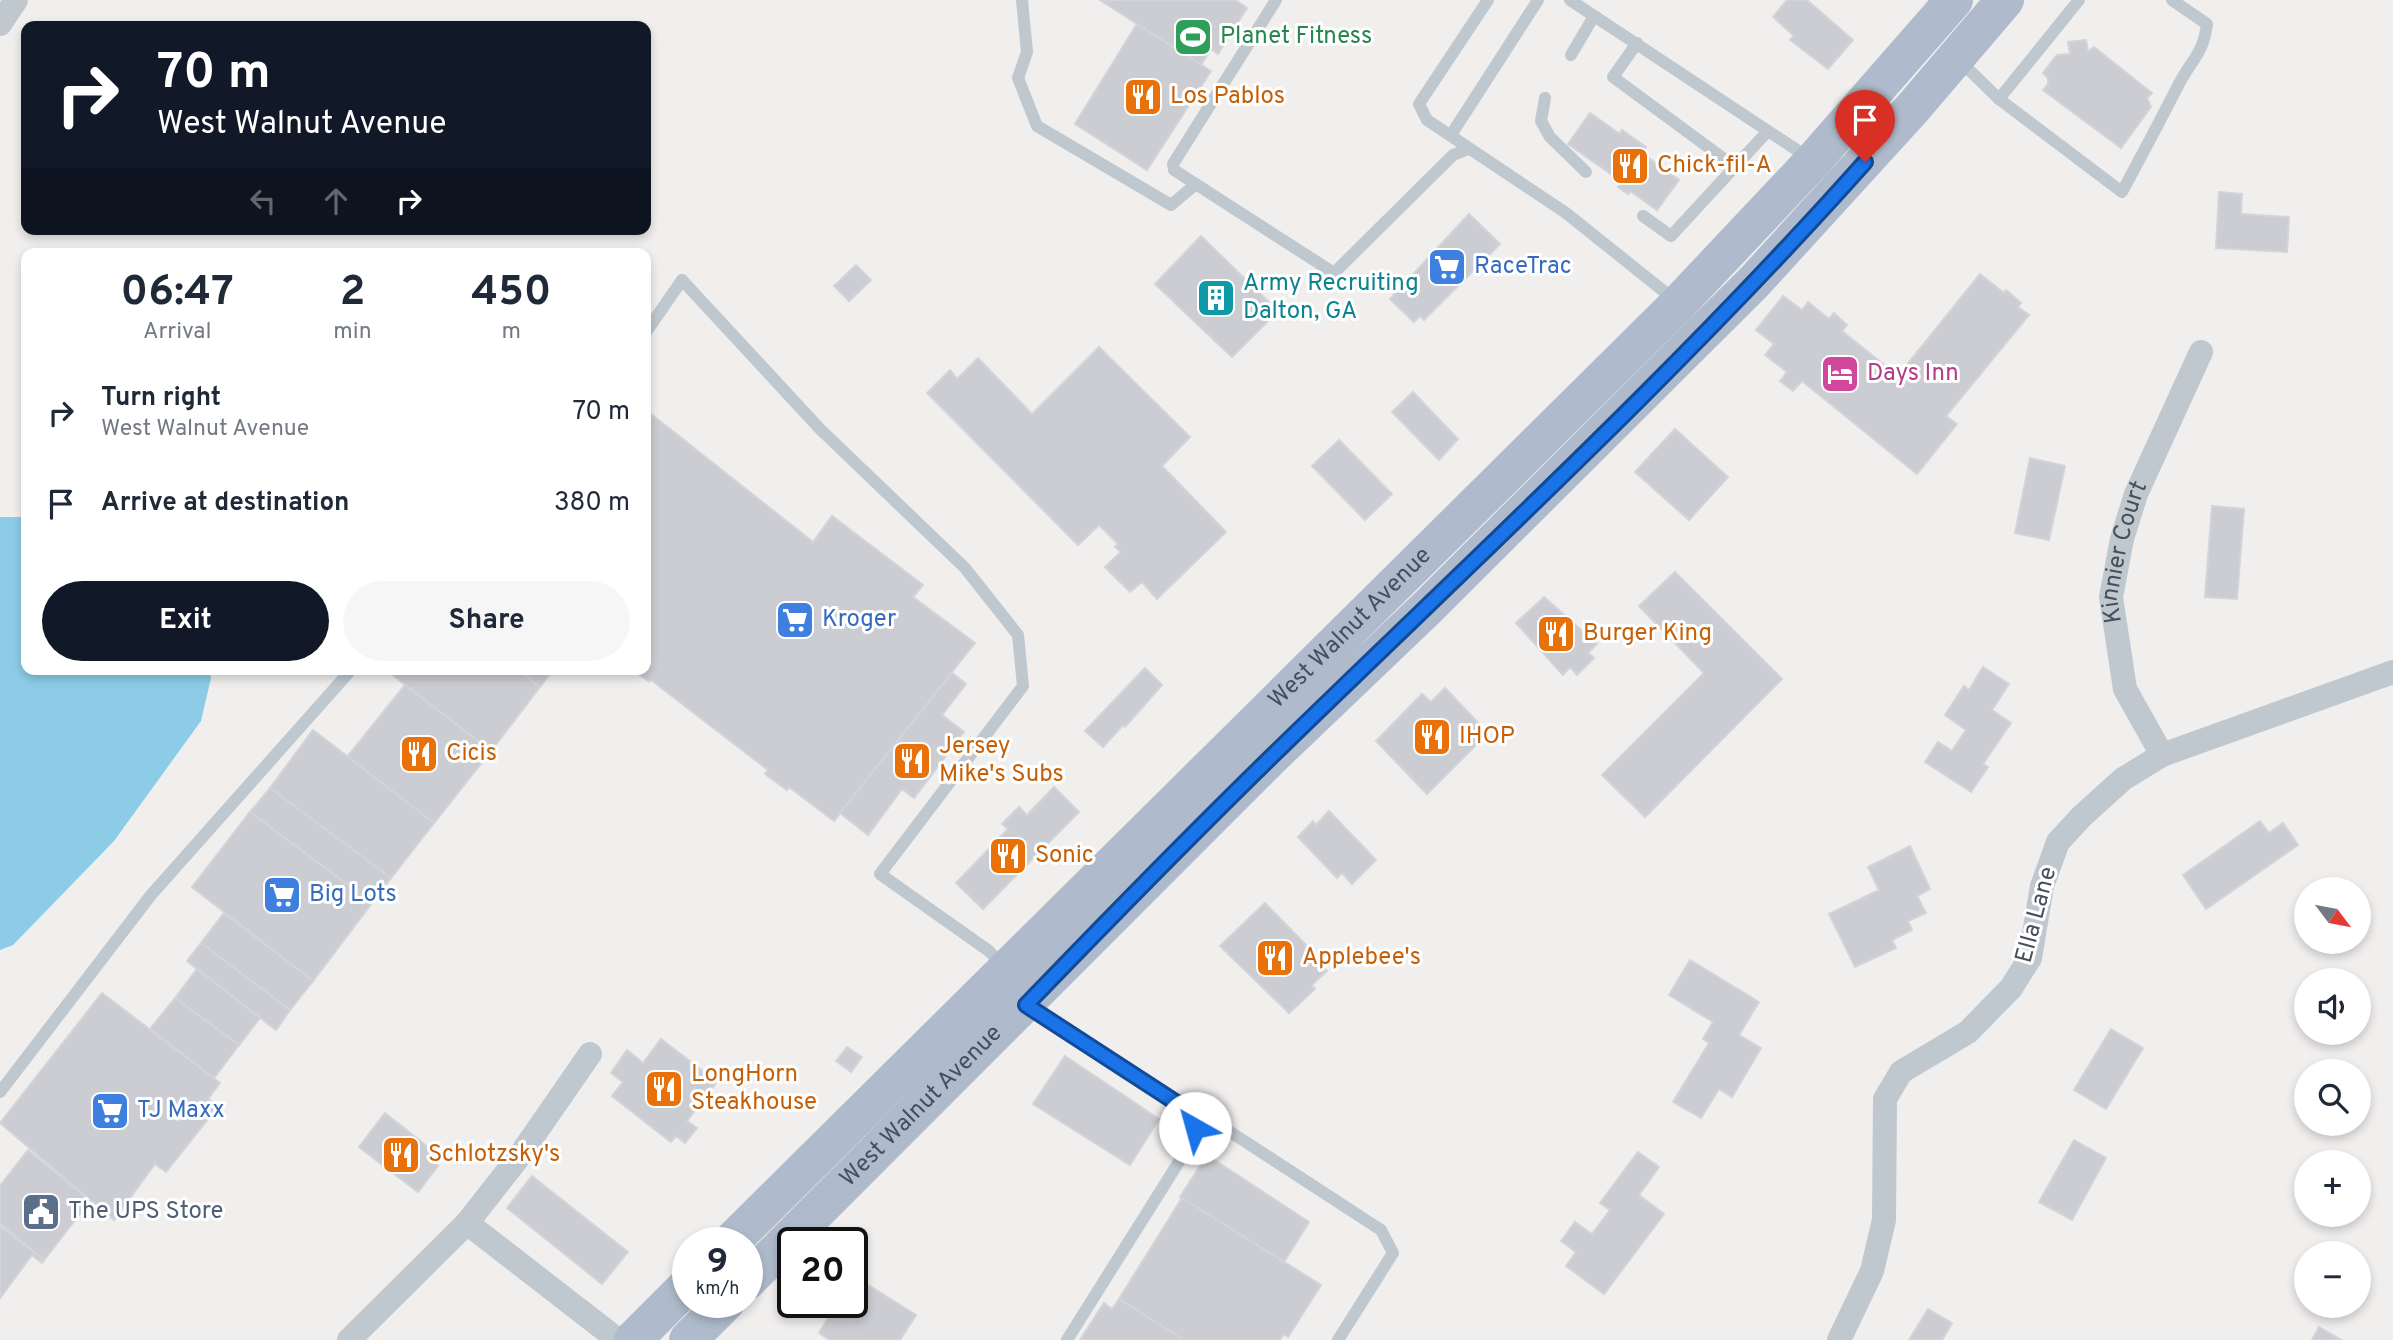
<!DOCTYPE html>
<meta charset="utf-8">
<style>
:root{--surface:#fff;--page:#f6f6f7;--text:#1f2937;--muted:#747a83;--accent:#111827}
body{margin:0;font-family:Overpass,sans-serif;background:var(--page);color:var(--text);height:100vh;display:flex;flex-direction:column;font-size:26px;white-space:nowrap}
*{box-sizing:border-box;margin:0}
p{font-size:23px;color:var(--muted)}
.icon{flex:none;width:38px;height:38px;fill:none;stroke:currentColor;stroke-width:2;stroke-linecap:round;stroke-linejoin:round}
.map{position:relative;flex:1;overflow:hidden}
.sheet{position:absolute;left:21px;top:248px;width:630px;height:427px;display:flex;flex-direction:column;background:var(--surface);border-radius:14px;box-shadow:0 4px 10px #0003}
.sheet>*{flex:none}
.top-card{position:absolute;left:21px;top:21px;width:630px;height:214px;border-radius:14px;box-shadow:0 4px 10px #0003;background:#111827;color:#fff;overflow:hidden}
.needle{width:46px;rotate:122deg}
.buttons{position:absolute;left:2294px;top:877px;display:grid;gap:14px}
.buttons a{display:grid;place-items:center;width:77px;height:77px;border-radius:50%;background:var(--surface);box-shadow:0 4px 10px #0003;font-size:35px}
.speed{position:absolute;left:672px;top:1227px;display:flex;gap:14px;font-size:35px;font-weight:700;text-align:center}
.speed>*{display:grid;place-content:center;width:91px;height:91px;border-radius:50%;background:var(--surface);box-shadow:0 4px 10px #0003;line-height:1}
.speed small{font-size:18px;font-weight:400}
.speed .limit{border:4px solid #111;border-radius:10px;background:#fff;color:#111}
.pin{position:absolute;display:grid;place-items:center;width:60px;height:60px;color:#fff;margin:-72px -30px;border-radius:50% 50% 50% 0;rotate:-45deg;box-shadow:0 0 7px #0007}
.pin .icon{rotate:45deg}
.me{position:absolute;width:77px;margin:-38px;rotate:322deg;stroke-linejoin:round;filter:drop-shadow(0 0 5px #0008)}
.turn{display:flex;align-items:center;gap:24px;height:147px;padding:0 21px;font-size:32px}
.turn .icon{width:91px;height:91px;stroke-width:2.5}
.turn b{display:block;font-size:49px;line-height:60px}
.lanes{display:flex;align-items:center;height:66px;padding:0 21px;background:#0003;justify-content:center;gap:35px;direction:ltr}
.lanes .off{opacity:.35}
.eta{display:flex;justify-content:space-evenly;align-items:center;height:119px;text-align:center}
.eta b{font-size:42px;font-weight:700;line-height:49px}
.cta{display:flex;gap:14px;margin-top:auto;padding:14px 21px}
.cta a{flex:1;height:80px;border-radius:42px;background:var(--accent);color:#fff;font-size:28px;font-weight:700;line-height:80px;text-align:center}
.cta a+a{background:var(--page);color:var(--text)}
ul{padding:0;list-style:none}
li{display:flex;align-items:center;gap:21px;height:91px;padding:0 21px}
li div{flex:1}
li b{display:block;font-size:26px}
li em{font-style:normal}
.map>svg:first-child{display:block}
</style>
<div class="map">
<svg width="2393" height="1340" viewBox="0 0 2393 1340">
<rect width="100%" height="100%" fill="#f1eeee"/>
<polygon fill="#8dcce7" points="0,517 26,517 26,670 209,670 211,678 201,721 114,841 13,945 0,950"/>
<g fill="#cbcdd2" stroke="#d2d4d9" stroke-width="2">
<polygon points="1100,0 1235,0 1247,8 1218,54 1211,49 1201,65"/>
<polygon points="1787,0 1807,0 1853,40 1828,69 1790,40 1794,36 1773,17"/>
<polygon points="1137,24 1211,71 1147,170 1075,124"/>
<polygon points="2086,40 2088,52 2094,47 2152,93 2147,98 2151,107 2121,148 2043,90 2048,84 2048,78 2043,73 2057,55 2070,54 2068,42"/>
<polygon points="1590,113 1620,134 1622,130 1646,147 1642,153 1679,180 1657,210 1630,191 1628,194 1618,187 1622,182 1568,144"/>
<polygon points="2219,192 2242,194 2241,214 2289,217 2287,252 2216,248"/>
<polygon points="1469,214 1500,244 1424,320 1420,316 1414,322 1390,299"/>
<polygon points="1201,236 1278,311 1232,357 1155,284"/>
<polygon points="856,265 871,280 849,301 834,286"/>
<polygon points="1980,274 2004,293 2006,290 2021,303 2018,307 2029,315 1946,416 1957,424 1917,474 1802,381 1793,391 1780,381 1787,372 1765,355 1774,344 1756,330 1783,296 1802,310 1808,302 1829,319 1834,313 1847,325 1842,331 1898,376"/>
<polygon points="1099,347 1190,437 1162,466 1226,532 1157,599 1142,582 1130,592 1105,567 1121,552 1115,547 1118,544 1099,525 1078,545 927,393 950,370 957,379 978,358 1032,414"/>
<polygon points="1413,392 1458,439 1439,460 1392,412"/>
<polygon points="646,410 813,542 832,516 923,585 913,597 975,643 834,821 789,787 787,790 765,774 768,770 651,680 649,682 633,670 646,670"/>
<polygon points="1675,429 1728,477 1689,520 1635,472"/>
<polygon points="1339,440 1392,494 1365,520 1312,466"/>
<polygon points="2030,458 2065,466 2049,540 2015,533"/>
<polygon points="2212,506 2244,509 2237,599 2205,597"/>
<polygon points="1675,572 1782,679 1645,817 1602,775 1704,673 1639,606"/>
<polygon points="1544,597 1597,644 1588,653 1594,658 1577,675 1570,667 1563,675 1516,623"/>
<polygon points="1983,667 2009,684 1992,710 2011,723 1983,764 1988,767 1971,792 1925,762 1938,742 1952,751 1966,730 1945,715 1964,686 1969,690"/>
<polygon points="1145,668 1162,685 1125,727 1123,725 1103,747 1085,731"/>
<polygon points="386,670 518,670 540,687 491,751"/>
<polygon points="518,670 553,670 540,687"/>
<polygon points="952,673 966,684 942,715 964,732 914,798 902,789 868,835 840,813"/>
<polygon points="405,685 491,751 434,823 347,757"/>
<polygon points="1445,688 1488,733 1427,794 1376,741 1422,694 1431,702"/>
<polygon points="313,730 434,823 391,878 270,788"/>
<polygon points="1054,787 1079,812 983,909 956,883 1008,829 1002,824 1019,807 1027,815"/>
<polygon points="270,788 391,878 372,903 250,812"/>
<polygon points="1329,811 1376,860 1352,884 1342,873 1337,878 1298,837 1313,821 1316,825"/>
<polygon points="250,812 372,903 313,981 192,887"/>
<polygon points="2260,821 2269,833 2283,823 2298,845 2206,909 2183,875"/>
<polygon points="1910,846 1930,889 1917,896 1926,913 1908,921 1912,930 1892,940 1896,948 1855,967 1829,914 1879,890 1868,867"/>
<polygon points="1265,903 1318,957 1315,959 1327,971 1312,985 1315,989 1289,1013 1220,946"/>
<polygon points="224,913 313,981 290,1010 201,943"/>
<polygon points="201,943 290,1010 276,1030 187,961"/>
<polygon points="1690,960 1759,1002 1739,1035 1761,1048 1732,1097 1719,1089 1701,1118 1673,1102 1709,1043 1703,1039 1713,1022 1669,995"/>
<polygon points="197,969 260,1018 239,1045 175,998"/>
<polygon points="102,993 220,1083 208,1099 217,1105 209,1118 166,1172 155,1164 114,1220 0,1123"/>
<polygon points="175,998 239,1045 214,1078 150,1029"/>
<polygon points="2111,1029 2143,1048 2106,1109 2074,1090"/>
<polygon points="661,1039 717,1082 687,1121 697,1128 685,1143 676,1136 671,1142 612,1096 623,1082 611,1073 627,1050 643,1063"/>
<polygon points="847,1047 862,1057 851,1072 836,1061"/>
<polygon points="1065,1056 1159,1119 1130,1165 1033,1104"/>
<polygon points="385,1113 434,1152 429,1159 438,1166 418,1192 359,1147"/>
<polygon points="2074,1140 2106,1158 2072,1220 2039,1202"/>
<polygon points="28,1150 90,1201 44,1260 0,1223 0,1186"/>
<polygon points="1638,1152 1659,1167 1639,1195 1664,1214 1604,1294 1566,1266 1576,1252 1561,1241 1575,1222 1592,1234 1610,1210 1600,1203"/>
<polygon points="1207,1155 1309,1222 1284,1262 1180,1197"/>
<polygon points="532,1176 628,1252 602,1284 507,1208"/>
<polygon points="1182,1198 1321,1285 1288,1337 1284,1334 1280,1340 1184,1340 1119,1299"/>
<polygon points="0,1226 44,1260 42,1263 32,1255 0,1298"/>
<polygon points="854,1276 916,1315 900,1340 830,1340 819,1333 838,1302 852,1302"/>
<polygon points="1119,1299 1184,1340 1080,1340 1104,1303 1112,1309"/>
<polygon points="1928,1309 1952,1323 1942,1340 1909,1340"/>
<polygon points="2319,1327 2341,1340 2312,1340"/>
</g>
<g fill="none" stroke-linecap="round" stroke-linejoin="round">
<g stroke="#bfc7cf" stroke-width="12">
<polyline points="1022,0 1027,52 1018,78 1037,126 1171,205 1196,184"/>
<polyline points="1276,0 1173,164 1174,170 1334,273 1453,155 1469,149"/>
<polyline points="1488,0 1419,104 1427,120 1566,213 1676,301"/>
<polyline points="1570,0 1809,158"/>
<polyline points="1637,43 1613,77 1735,167"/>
<polyline points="1571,55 1594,16"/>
<path d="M1959 60 1999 99 2122 192C2142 155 2161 119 2180 82 2193 58 2203 54 2207 24L2172 0"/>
<polyline points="1545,98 1541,121 1550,137 1586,172"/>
<polyline points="1999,99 2079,0"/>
<polyline points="1451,135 1538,0"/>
<polyline points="1643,216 1671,236 1767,132"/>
<polyline points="646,332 682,280 820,429 965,568 1018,635 1023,686 880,874 989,951 1003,966"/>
<polyline points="1029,1006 1186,1109 1196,1122 1192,1141 1067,1340"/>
<polyline points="0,1092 151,895 351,670"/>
<polyline points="1195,1127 1212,1120 1381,1230 1393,1253 1338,1340"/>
</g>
<g stroke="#bfc7cf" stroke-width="24">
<polyline points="0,24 16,0"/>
<path id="s1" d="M2162 755 2125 689 2111 597 2122 539 2136 494 2201 352"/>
<polyline points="590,1054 518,1158 467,1223 618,1340"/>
<polyline points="349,1340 467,1223"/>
<polyline points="1839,1340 1872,1271 1884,1220 1885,1099 1901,1072 1968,1032 2011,988 2030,958 2042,886 2058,842 2082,816 2123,779 2162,755 2393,672"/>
</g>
<g stroke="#afbbcc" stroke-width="38">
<path id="s2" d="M731 1242 1679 303 1813 161 1954 0"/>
<path id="s3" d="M747 1281 1270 758 1428 607 1755 281 1912 109 2005 0"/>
<polyline points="633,1340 688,1285"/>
<polyline points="688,1340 726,1302"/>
</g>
</g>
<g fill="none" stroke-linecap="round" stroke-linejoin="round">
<defs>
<path id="route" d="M1195 1128 1196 1122 1186 1109 1026 1005C1106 922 1187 839 1270 758 1471 562 1678 372 1865 162"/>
</defs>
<use href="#route" stroke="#114b97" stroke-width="18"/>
<use href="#route" stroke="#1a73e8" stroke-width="12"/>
</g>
<defs>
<symbol id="stadium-square" viewBox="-11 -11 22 22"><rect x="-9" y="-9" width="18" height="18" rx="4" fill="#2e9e5b" stroke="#fff"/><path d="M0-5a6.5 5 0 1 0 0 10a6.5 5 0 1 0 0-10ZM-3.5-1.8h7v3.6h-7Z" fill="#fff"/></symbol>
<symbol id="restaurant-square" viewBox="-11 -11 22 22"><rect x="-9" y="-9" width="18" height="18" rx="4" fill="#e8710a" stroke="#fff"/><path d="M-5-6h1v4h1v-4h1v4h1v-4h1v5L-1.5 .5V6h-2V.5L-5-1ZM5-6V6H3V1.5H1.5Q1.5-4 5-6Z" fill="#fff"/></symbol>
<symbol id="supermarket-square" viewBox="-11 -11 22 22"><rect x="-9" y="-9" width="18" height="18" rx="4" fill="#3f7fe0" stroke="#fff"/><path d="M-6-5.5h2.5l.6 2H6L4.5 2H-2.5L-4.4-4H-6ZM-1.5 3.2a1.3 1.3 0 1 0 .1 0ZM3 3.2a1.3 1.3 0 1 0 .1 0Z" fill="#fff"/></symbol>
<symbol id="building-square" viewBox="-11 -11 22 22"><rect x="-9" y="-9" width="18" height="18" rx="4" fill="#0f9aa8" stroke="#fff"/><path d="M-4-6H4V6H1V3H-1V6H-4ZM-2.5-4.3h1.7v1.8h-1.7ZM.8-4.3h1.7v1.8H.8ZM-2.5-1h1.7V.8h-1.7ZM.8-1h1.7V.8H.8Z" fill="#fff"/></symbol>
<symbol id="hotel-square" viewBox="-11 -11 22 22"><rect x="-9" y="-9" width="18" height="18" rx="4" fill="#d1479c" stroke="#fff"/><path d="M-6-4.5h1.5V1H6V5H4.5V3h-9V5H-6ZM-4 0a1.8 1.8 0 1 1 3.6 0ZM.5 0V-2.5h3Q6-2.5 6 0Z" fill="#fff"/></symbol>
<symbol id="civic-square" viewBox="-11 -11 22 22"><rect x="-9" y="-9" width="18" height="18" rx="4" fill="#5c6f8a" stroke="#fff"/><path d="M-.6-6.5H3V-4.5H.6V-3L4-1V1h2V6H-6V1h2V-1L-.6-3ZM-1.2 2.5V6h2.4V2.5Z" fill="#fff"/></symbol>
</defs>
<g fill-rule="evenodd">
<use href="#stadium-square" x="1171" y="15" width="44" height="44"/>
<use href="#restaurant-square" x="1121" y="75" width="44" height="44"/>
<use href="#restaurant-square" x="1608" y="144" width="44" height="44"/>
<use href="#supermarket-square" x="1425" y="245" width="44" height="44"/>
<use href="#building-square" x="1194" y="276" width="44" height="44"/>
<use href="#hotel-square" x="1818" y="352" width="44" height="44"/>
<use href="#supermarket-square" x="773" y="598" width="44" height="44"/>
<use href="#restaurant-square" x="1534" y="612" width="44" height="44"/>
<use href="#restaurant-square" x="1410" y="715" width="44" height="44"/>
<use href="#restaurant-square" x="397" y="732" width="44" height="44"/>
<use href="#restaurant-square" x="890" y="739" width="44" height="44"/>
<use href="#restaurant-square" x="986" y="834" width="44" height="44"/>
<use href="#supermarket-square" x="260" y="873" width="44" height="44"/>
<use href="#restaurant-square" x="1253" y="936" width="44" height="44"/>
<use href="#restaurant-square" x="642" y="1067" width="44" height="44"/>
<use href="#supermarket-square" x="88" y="1089" width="44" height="44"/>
<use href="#restaurant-square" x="379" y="1133" width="44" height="44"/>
<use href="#civic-square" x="19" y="1190" width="44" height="44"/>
</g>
<g text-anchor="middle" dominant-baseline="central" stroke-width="6" stroke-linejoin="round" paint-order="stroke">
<g font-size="24" fill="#27864d" stroke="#fff" text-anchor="start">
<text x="1220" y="37">Planet Fitness</text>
</g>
<g font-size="24" fill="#c56008" stroke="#fff" text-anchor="start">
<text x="1170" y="97">Los Pablos</text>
<text x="1657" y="166">Chick-fil-A</text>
<text x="1583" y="634">Burger King</text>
<text x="1459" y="737">IHOP</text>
<text x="939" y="747">Jersey<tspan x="939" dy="28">Mike's Subs</tspan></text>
<text x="446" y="754">Cicis</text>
<text x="1035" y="856">Sonic</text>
<text x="1302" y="958">Applebee's</text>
<text x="691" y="1075">LongHorn<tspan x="691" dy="28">Steakhouse</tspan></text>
<text x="428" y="1155">Schlotzsky's</text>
</g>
<g font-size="24" fill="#366cbe" stroke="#fff" text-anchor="start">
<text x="1474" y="267">RaceTrac</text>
<text x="822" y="620">Kroger</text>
<text x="309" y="895">Big Lots</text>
<text x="137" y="1111">TJ Maxx</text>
</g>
<g font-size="24" fill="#0d838f" stroke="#fff" text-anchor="start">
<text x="1243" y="284">Army Recruiting<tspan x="1243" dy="28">Dalton, GA</tspan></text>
</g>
<g font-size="24" fill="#b23c85" stroke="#fff" text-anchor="start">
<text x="1867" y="374">Days Inn</text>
</g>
<g font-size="24" fill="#47505a" stroke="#fff">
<text stroke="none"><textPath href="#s1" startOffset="215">Kinnier Court</textPath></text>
<text stroke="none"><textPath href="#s2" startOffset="872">West Walnut Avenue</textPath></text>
<text transform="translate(2037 915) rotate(-75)">Ella Lane</text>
<text stroke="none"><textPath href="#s3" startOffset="247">West Walnut Avenue</textPath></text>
</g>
<g font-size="24" fill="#4e5e75" stroke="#fff" text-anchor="start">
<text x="68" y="1212">The UPS Store</text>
</g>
</g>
</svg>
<div class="buttons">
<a><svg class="needle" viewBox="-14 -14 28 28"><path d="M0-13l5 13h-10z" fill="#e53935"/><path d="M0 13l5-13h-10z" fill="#747a83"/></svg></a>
<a><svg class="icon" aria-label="sound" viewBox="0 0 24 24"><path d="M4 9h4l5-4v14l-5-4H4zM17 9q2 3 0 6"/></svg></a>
<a><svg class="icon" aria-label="search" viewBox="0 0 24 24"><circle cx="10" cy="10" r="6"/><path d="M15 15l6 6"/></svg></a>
<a>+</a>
<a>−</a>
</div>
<div class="speed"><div>9<small>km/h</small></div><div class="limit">20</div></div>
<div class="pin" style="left:1865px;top:162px;background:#d93025"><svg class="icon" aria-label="arrive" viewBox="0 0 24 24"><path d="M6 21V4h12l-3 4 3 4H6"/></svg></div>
<svg class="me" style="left:1195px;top:1128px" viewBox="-20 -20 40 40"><circle r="19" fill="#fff"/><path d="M0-13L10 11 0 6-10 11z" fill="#1a73e8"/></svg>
<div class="top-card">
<div class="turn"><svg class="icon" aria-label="right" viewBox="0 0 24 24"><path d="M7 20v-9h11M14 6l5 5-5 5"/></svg><div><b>70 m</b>West Walnut Avenue</div></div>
<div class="lanes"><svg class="icon off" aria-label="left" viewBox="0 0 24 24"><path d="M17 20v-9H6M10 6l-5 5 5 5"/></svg><svg class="icon off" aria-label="ahead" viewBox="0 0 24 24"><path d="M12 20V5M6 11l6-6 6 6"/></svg><svg class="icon" aria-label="right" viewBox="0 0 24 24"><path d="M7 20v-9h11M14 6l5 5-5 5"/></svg></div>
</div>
<section class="sheet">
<div class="eta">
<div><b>06:47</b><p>Arrival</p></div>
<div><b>2</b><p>min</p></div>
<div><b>450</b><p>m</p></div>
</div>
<ul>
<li><svg class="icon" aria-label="right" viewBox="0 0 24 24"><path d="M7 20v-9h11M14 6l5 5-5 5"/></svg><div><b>Turn right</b><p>West Walnut Avenue</p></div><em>70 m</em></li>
<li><svg class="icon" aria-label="arrive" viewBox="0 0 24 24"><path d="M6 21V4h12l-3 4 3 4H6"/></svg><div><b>Arrive at destination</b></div><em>380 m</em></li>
</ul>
<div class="cta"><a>Exit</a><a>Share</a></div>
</section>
</div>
